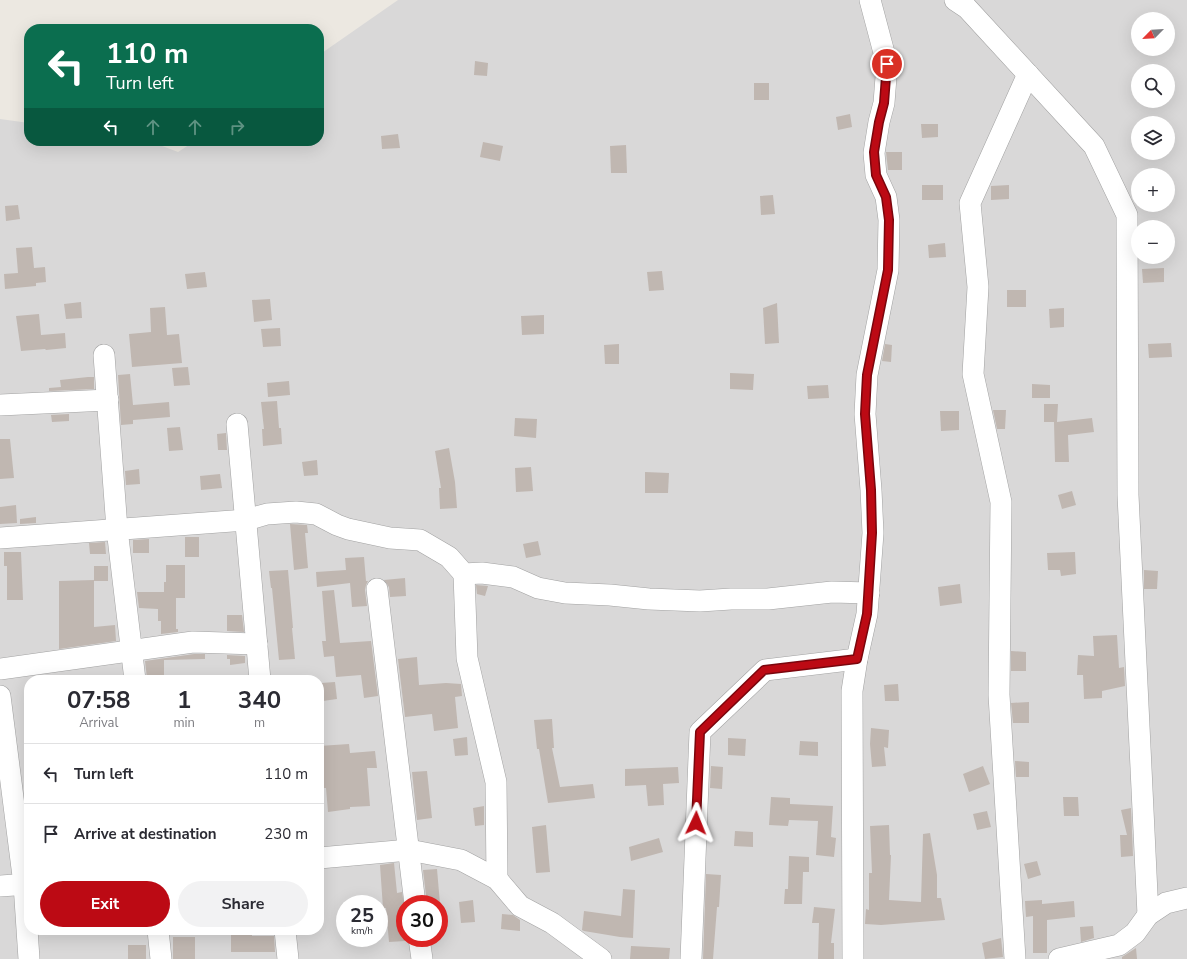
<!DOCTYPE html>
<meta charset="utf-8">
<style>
:root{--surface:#fff;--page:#f2f2f3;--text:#2b2b33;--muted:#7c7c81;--line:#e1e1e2;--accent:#bc0a14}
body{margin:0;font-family:"Nunito Sans",sans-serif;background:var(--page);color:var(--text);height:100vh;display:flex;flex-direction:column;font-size:15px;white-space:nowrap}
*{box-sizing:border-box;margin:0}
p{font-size:13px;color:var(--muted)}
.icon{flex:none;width:22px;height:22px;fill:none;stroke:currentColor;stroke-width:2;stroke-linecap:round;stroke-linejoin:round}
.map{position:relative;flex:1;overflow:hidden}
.drawer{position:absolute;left:24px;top:675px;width:300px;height:260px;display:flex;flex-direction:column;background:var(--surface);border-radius:16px;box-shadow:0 4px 16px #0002}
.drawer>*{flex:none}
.guide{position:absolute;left:24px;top:24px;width:300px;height:122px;border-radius:16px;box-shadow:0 4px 16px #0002;background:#0b6e4f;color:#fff;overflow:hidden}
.needle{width:26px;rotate:246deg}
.buttons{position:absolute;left:1131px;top:12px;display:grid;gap:8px}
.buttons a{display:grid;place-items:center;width:44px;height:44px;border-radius:50%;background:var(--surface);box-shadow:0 4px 16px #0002;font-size:20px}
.speed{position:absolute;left:336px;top:895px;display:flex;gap:8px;font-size:20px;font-weight:700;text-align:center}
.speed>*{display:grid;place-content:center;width:52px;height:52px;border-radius:50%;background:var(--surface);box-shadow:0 4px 16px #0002;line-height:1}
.speed small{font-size:10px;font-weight:400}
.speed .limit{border:6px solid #d22;background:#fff;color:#111}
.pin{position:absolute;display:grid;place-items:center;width:34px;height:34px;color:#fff;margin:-17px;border:2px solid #fff;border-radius:50%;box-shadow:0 1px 4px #0007}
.me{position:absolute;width:44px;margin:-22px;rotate:2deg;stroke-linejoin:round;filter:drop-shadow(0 0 3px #0008)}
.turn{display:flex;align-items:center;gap:14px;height:84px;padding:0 16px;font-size:18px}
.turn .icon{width:52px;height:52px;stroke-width:2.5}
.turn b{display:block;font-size:28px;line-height:34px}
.lanes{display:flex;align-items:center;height:38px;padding:0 16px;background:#0003;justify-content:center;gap:20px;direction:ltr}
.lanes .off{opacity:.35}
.eta{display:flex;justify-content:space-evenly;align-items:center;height:68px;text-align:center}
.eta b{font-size:24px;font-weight:700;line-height:28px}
.primary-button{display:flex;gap:8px;margin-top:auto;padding:8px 16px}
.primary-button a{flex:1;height:46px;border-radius:24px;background:var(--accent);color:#fff;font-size:16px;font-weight:700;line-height:46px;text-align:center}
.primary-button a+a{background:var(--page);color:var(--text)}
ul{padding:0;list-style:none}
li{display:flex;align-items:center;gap:12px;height:60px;padding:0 16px;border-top:1px solid var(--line)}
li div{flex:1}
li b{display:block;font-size:15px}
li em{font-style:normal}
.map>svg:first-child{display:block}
</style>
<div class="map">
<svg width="1187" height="959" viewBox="0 0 1187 959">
<rect width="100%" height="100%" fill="#ece8e1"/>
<path fill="#d9d8d8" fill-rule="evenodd" d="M398 0H1187V959H0V119L29 123V141H149L178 152 195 141H319V55ZM1138 19H1168V49H1138ZM1138 71H1168V101H1138ZM1138 123H1168V153H1138ZM1138 175H1168V205H1138ZM1138 227H1168V257H1138ZM29 680H319V930H29ZM345 904H379V938H345ZM405 904H439V938H405Z"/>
<g fill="#c0b7b1">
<polygon points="475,61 488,63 487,76 474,75"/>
<rect x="754" y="83" width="15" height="17"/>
<polygon points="850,114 852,127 838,130 836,117"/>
<polygon points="921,124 938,124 938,137 922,138"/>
<polygon points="398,134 400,148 382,149 381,136"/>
<polygon points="483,142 503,146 500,161 480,157"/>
<polygon points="626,145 627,173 611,173 610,146"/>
<polygon points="886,152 902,152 902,170 888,170"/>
<rect x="922" y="185" width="21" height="15"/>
<polygon points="1009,185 1009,199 991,200 991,186"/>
<polygon points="773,195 775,214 761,215 760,196"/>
<polygon points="18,205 20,219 6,221 5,206"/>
<polygon points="945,243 946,257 929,258 928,245"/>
<polygon points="32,247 34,268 45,267 46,282 36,283 36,286 5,289 4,274 18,273 16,248"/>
<polygon points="1164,268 1164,282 1143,283 1142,269"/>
<polygon points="662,271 664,290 649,291 647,272"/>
<polygon points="205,272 207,287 187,289 185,274"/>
<rect x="1007" y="290" width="19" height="17"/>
<polygon points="270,299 272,320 254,322 252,300"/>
<polygon points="81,302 82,318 66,319 64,304"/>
<polygon points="777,303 779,343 765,344 763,308"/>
<polygon points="165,307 167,335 179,334 182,363 132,367 129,334 151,332 150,308"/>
<polygon points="1064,308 1064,327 1050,328 1049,309"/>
<polygon points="39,314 41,335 65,333 66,348 46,350 45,349 21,351 16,316"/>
<polygon points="544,315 544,334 522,335 521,316"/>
<polygon points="280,328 281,346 263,347 261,329"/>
<polygon points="1171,343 1172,357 1149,358 1148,344"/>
<polygon points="619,344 619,364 605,364 604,345"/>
<polygon points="885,344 892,345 891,362 882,361"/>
<polygon points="188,367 190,385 174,386 172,368"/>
<polygon points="730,373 754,374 753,390 730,389"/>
<polygon points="130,374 133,405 169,402 170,417 133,420 133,424 121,425 118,375"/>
<polygon points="88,377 94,377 94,389 49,391 49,388 61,387 60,380"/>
<polygon points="289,381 290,395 268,397 267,383"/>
<polygon points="1032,384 1050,385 1050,398 1032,398"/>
<polygon points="828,385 829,398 808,399 807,386"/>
<polygon points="277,401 279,428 281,428 282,444 263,446 262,429 264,429 261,402"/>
<polygon points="1044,404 1058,404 1057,422 1092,418 1094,432 1068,435 1069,462 1055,462 1054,422 1044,422"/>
<polygon points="993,410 1006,410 1005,429 997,429"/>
<polygon points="940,411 959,411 959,430 941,431"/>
<polygon points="69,414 69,421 52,422 51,415"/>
<polygon points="515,418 537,419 536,438 514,436"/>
<polygon points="180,427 183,450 169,451 167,428"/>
<polygon points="226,433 227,450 218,450 217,434"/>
<polygon points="0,439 10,439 14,478 0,479"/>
<polygon points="449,448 455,482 457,508 440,509 439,488 441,488 435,451"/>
<polygon points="317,460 318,475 304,476 302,462"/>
<polygon points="531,467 533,491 516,492 515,468"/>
<polygon points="139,469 140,484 126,485 125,471"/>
<polygon points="645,472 669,473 668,493 645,493"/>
<polygon points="220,474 222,488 201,490 200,476"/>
<polygon points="1072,491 1076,505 1062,509 1058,495"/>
<polygon points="16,505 17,523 0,524 0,507"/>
<polygon points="36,517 36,523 20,524 20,519"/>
<polygon points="290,524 307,525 308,533 305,533 308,568 294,570"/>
<rect x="185" y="537" width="14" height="20"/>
<polygon points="149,539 149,553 133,553 133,540"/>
<polygon points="538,541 541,555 526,558 523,544"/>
<polygon points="105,542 106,554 90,554 89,543"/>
<polygon points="4,552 21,552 23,600 7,600 7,566 4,566"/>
<polygon points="1075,552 1076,574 1061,576 1060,570 1048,570 1047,553"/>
<polygon points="364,557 366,581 368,581 366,585 365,590 367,606 352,607 350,583 317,587 316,572 346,570 345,558"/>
<polygon points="166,565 185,565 185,598 176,598 176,629 178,629 178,632 161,634 161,621 158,621 158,609 139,608 137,592 164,592 164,582 166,582"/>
<rect x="94" y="566" width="14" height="15"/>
<polygon points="288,570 293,628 292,628 295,659 279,660 272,588 271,588 269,571"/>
<polygon points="1144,570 1158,571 1157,589 1144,589"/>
<polygon points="405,578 406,596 390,597 389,587 384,580"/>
<polygon points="94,580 94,627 115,625 116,641 59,649 59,581"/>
<polygon points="960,584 962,603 940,606 938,587"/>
<polygon points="476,585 488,586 485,596 477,594"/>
<polygon points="334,590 340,643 371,641 378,696 364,698 361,675 336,677 334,656 324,657 322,641 326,641 322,591"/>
<polygon points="227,615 242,615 244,632 227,631"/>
<polygon points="1117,635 1119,668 1124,667 1125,686 1102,691 1102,698 1084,699 1083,675 1077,675 1078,655 1094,656 1093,636"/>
<polygon points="1011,651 1026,652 1026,671 1011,671"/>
<polygon points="194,654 205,654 205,659 164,660 164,678 147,678 145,661"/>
<polygon points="227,655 245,656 245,663 230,665 230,659 227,659"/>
<polygon points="417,657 419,685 446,683 461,684 462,696 455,697 458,728 434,731 432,714 405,717 398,659"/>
<polygon points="335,682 337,699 323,701 321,683"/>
<polygon points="898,684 899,701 885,701 884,685"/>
<polygon points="1029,702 1029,723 1013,723 1011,703"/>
<polygon points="552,719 554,748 552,748 560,787 593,784 595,798 548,803 539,749 537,749 534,720"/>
<polygon points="871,728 889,730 888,748 884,747 886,766 872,767 870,744"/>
<polygon points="467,737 468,755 455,756 453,739"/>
<polygon points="728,738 746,739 745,756 728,755"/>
<polygon points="800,741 818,742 818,756 799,755"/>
<polygon points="349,744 350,753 375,751 377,768 367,768 370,806 350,807 350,809 328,812 326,788 319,788 319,746"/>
<polygon points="1015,761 1029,762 1029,777 1016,777"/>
<polygon points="711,766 723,767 722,789 710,788"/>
<polygon points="983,766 990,784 969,792 963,774"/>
<polygon points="678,767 679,783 663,784 664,805 648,806 646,785 625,786 625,769"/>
<polygon points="427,771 432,818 417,820 412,772"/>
<polygon points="771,797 790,798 790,804 833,806 831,837 836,838 834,857 816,855 818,821 789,820 788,826 769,825"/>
<polygon points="1063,797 1078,797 1079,816 1064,816"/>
<polygon points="484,806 484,825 475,826 473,808"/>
<polygon points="1131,808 1133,856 1121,857 1120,835 1127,835 1121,810"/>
<polygon points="987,811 991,827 977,830 973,814"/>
<polygon points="546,825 550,872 536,873 532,827"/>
<polygon points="889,825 890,855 891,855 889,900 921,902 923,834 930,833 937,875 937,898 941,898 945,920 881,925 865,924 866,909 869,910 869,873 872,873 870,826"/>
<polygon points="735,831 753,832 753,847 734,846"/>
<polygon points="659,838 663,852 631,861 629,847"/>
<polygon points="789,856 809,857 809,872 803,872 802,904 784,904 785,889 788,889"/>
<polygon points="1037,861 1041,875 1028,879 1024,864"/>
<polygon points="394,863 397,893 402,892 405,910 405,941 389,942 386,908 383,908 380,865"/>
<polygon points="437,869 440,904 427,904 423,870"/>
<polygon points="706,874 721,875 719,907 717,907 713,959 703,959"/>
<polygon points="623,889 635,890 633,938 620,937 584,931 582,930 584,911 621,916"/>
<polygon points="473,900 475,922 461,923 459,902"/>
<polygon points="1042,900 1042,904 1074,901 1075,917 1047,920 1047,953 1033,953 1033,916 1026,917 1025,901"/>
<polygon points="814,907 835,909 831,943 834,943 834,959 818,959 819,923 812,923"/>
<polygon points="502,914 513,915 520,920 520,931 501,929"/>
<polygon points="1093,926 1094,938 1081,942 1080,927"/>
<polygon points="231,930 252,930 252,936 274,936 275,952 231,952"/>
<rect x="173" y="937" width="22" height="22"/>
<polygon points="1001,938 1003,957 985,959 982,943"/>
<rect x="128" y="945" width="18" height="14"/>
<polygon points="631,946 670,948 669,959 630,959"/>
<polygon points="1136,948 1137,959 1122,959 1122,957"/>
</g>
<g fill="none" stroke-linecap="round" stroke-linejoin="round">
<defs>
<g id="minor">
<polyline points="955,0 967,8 1094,146 1127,215 1128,495 1148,915"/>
<polyline points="104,355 117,529 135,680"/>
<polyline points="0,405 108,400"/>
<polyline points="237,424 260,680"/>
<polyline points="0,538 246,520 267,514 296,512 316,514 337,525 348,529 390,538 420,540 449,557 464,574 482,573 513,577 538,588 565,593 610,595 649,599 700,601 731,599 768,599 832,592 869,593"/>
<polyline points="464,574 467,658 496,782 497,879"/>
<polyline points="377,589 415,904"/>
<polyline points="0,669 193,642 257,644"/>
<polyline points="0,696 24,884 29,959"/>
<polyline points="319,858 409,850 461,860 497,879 520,906 552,923 601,959"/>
<polyline points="0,886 29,884"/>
<polyline points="158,930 161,959"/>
<polyline points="285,930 288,959"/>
<polyline points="419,938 422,959"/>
<polyline points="691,959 700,732 765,670 857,659"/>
<polyline points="853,959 852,691 857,659 867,614 873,533 871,490 865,414 867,375 888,270 889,220 886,197 876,175 874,153 879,122 884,103 887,64 870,0"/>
<polyline points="1015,959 999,695 1001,502 973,374 978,287 970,203 1028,74"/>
<polyline points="1059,959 1119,945 1135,933 1148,915 1166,903 1187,898"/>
</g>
</defs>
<use href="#minor" stroke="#a2a2a2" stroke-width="22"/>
<use href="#minor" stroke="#fff" stroke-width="21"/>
</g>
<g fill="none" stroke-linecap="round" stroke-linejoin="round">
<defs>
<polyline id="route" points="696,823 700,732 764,670 857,659 867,614 872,533 871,490 865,414 867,375 888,270 889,220 886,197 876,175 874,152 879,122 884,103 887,64"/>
</defs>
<use href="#route" stroke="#7a060d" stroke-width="10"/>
<use href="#route" stroke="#bc0a14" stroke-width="7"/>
</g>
</svg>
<div class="buttons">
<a><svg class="needle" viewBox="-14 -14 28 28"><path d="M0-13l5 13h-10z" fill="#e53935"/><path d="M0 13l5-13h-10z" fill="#7c7c81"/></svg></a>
<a><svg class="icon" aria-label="search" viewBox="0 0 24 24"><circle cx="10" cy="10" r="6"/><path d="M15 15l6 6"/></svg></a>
<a><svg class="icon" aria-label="layers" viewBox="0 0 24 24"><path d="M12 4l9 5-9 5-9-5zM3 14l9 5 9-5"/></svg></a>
<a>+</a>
<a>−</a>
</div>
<div class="speed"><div>25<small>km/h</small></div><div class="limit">30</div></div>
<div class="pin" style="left:887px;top:64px;background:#d93025"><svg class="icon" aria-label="arrive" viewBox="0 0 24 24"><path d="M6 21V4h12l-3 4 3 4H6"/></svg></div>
<svg class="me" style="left:696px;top:823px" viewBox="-20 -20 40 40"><path d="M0-17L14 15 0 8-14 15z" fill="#bc0a14" stroke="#fff" stroke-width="4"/></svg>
<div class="guide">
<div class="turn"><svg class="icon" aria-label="left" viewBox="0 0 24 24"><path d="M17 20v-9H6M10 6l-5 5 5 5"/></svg><div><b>110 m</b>Turn left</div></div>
<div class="lanes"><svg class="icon" aria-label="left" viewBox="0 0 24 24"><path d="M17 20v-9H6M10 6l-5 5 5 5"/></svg><svg class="icon off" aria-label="ahead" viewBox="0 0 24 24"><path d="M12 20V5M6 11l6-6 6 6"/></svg><svg class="icon off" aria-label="ahead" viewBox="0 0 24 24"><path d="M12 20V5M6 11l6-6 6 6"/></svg><svg class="icon off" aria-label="right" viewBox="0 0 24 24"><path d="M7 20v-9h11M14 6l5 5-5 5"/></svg></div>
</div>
<section class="drawer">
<div class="eta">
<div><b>07:58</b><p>Arrival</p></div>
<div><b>1</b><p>min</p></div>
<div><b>340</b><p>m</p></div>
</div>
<ul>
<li><svg class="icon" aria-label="left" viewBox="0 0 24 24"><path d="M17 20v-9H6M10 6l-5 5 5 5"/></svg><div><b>Turn left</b></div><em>110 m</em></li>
<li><svg class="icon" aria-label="arrive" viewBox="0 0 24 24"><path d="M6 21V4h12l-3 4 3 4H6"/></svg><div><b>Arrive at destination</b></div><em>230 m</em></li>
</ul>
<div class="primary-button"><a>Exit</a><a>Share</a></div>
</section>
</div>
